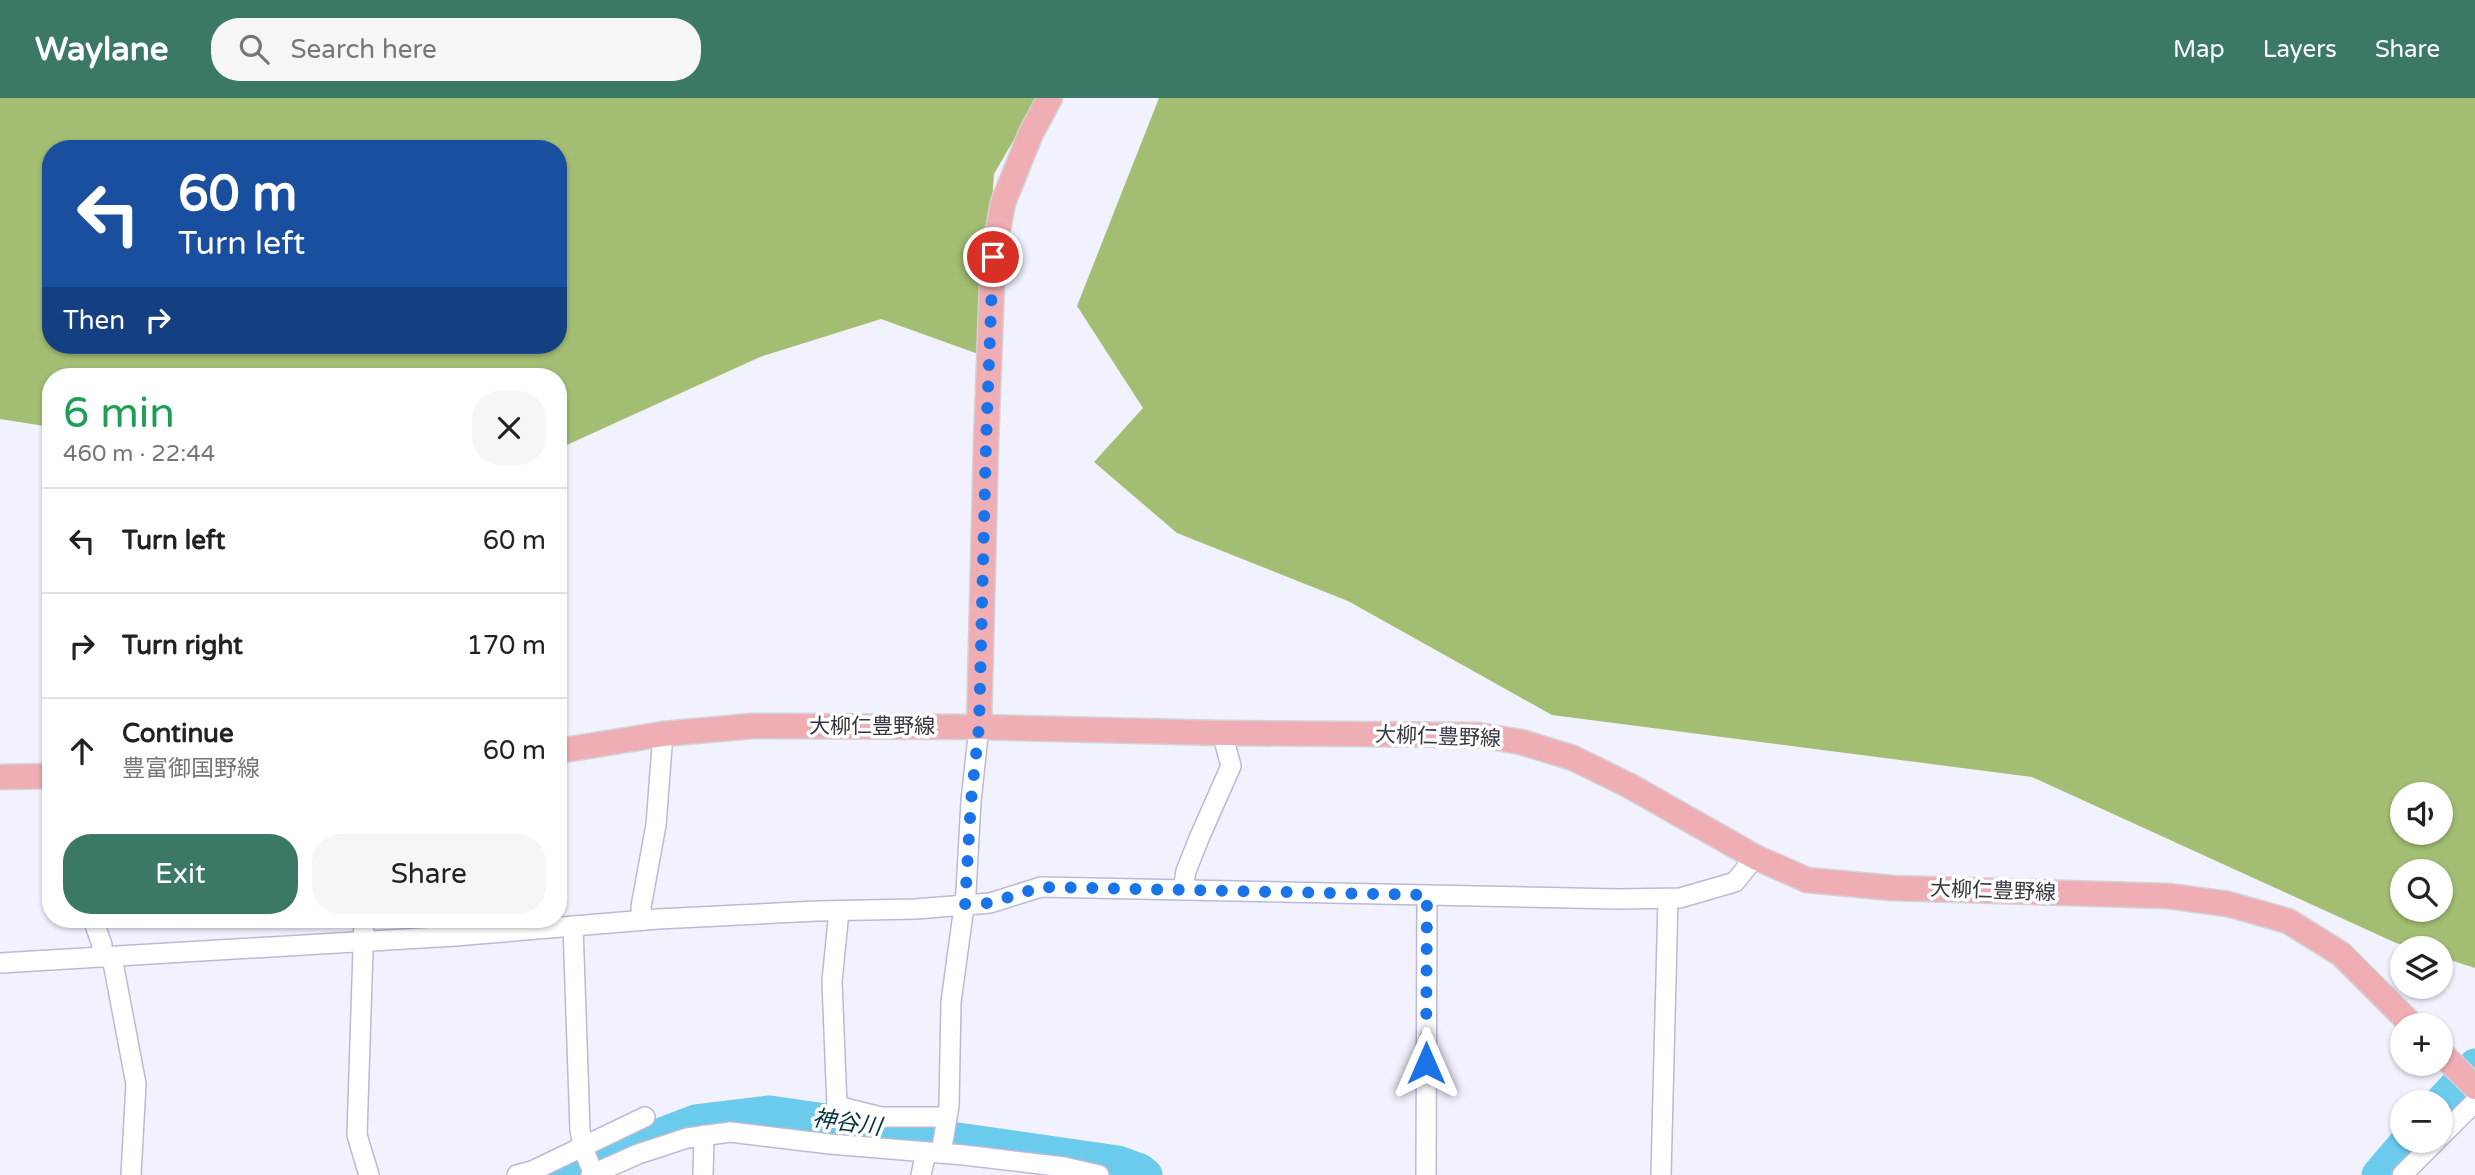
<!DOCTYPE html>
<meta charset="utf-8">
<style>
:root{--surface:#fff;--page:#f6f6f6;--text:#222;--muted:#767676;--line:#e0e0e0;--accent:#3b7966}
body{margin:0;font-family:"Varela Round","Noto Sans JP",sans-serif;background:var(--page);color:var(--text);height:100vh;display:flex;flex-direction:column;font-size:26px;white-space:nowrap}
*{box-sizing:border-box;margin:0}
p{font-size:23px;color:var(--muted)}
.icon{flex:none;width:38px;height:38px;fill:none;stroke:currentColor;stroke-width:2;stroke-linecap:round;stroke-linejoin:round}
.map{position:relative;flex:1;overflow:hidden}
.drawer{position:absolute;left:42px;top:270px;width:525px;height:560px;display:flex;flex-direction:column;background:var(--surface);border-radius:28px;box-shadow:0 2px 5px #0004}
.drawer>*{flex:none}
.top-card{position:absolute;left:42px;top:42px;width:525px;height:214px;border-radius:28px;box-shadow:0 2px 5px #0004;background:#1a4fa0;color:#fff;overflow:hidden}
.tools{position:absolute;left:2390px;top:684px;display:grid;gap:14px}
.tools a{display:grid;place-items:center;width:63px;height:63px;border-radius:50%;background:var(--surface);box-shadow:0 2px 5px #0004;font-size:35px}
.pin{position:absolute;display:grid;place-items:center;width:60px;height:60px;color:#fff;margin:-30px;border:4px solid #fff;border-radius:50%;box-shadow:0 2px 7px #0007}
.me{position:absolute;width:77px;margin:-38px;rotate:0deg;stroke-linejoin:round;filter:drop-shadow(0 0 5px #0008)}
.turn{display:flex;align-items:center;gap:24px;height:147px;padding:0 21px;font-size:32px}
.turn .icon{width:91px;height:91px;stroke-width:2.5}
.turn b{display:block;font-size:49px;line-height:60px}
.then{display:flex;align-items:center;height:66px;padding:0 21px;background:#0003;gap:14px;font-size:26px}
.round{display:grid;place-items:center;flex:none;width:74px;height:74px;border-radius:28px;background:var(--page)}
.summary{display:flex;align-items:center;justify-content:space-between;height:119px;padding:0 21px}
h1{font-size:42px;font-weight:600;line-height:52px;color:#1e9e55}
.cta{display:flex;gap:14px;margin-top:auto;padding:14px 21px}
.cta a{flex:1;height:80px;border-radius:28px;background:var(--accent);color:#fff;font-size:28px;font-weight:600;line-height:80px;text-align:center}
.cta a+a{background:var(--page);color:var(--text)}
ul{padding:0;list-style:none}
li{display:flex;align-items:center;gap:21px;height:105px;padding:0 21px;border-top:2px solid var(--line)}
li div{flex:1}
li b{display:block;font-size:26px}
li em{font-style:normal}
header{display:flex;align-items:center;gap:42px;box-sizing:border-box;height:98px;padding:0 35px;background:var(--accent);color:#fff}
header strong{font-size:33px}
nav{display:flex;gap:38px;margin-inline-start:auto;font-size:24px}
.search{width:490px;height:63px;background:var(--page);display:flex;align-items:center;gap:18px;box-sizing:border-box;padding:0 24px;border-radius:28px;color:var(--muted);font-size:26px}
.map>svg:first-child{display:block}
</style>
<header>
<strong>Waylane</strong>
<div class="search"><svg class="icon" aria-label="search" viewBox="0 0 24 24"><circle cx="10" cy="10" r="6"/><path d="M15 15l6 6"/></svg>Search here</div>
<nav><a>Map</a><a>Layers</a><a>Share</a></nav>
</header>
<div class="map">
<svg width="2475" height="1077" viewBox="0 0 2475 1077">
<rect width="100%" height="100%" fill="#f2f1fe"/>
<g fill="#a3bd73" fill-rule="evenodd">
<path d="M0 0H1038L994 76 981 257 881 221 760 259 558 351V278H51V329L0 321ZM51 51H558V247H51Z"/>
<path d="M1159 0H2475V870L2441 859V850H2414L2396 845 2032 679 1552 617 1348 503 1177 435 1094 364 1143 310 1077 208ZM2403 696H2441V735H2403ZM2403 774H2441V812H2403Z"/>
</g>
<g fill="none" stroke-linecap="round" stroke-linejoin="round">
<g stroke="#6bcbed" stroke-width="33">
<polyline points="2441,1004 2475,967"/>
<polyline points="554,1077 696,1023 770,1014 1118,1064 1140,1072 1146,1077"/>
<polyline points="2378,1077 2407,1043"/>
</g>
<defs>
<g id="minor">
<polyline points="1183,792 1186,773 1200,738 1231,668 1222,635"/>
<polyline points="839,813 832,883 837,1008 881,1019 946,1019"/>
<polyline points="93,821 102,847 102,859"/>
<polyline points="364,821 357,1037 369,1077"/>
<polyline points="642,822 641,809 656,727 663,636"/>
<polyline points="573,828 580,1032 584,1053 594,1076"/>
<polyline points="112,859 136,986 131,1077"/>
<polyline points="0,865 455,838 658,821 817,813 916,811 990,805 1041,789 1618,801 1680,800 1735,784 1755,759"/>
<polyline points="2441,1038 2475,1004"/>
<polyline points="941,1055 949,1008 951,904 966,794 971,703 979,629"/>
<polyline points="517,1077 532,1073 645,1019"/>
<polyline points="591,1077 638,1056 687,1040 730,1034 830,1046 964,1057 1064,1069 1099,1077"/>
<polyline points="703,1077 704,1037"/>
<polyline points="921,1077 926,1054"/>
<polyline points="1426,1077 1427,797"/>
<polyline points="1661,1077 1668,801"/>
<polyline points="2402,1077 2436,1043"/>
</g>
<g id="major">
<polyline points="979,629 986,345 993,159 1003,105 1031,35 1050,0"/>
<polyline points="558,653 663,636 752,628 979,629 1222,635 1478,637 1521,644 1573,660 1630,688 1755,759 1807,782 1892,790 2168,798 2228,806 2288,823 2341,856 2413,928"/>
<polyline points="0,679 51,678"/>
<polyline points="2441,955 2475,989"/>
</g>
</defs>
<use href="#minor" stroke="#bcb9d8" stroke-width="22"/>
<use href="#major" stroke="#d3d3d5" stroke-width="27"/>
<use href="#minor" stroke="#fff" stroke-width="19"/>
<use href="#major" stroke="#efaeb3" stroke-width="24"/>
</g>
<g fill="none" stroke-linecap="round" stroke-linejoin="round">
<polyline stroke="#1a73e8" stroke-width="12" stroke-dasharray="0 21.6" points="993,159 986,345 979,629 971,703 965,806 990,805 1041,789 1427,797 1426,965"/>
</g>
<g text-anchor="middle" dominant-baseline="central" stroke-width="7" stroke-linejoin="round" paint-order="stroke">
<g font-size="21" fill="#363541" stroke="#fff">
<text x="872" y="628">大柳仁豊野線</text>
<text transform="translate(1438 639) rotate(2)">大柳仁豊野線</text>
<text transform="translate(1993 793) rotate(2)">大柳仁豊野線</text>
</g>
<g font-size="23" font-style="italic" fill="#033340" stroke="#fff">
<text transform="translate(847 1025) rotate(8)">神谷川</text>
</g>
</g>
</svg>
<div class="tools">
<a><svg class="icon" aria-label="sound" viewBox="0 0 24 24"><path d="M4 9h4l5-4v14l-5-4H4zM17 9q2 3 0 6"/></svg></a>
<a><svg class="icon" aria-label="search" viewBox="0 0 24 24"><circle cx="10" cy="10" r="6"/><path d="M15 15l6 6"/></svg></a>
<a><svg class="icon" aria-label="layers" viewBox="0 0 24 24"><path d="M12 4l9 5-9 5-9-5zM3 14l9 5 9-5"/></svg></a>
<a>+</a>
<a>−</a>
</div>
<div class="pin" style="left:993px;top:159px;background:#d93025"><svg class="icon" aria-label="arrive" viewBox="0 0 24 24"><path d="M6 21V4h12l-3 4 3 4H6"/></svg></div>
<svg class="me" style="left:1426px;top:965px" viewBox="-20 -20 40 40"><path d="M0-17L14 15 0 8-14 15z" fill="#1a73e8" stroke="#fff" stroke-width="4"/></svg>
<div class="top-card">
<div class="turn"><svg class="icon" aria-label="left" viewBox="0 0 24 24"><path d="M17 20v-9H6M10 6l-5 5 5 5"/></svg><div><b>60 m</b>Turn left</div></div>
<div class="then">Then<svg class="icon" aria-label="right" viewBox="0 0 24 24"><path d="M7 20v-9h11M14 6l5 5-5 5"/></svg></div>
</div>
<section class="drawer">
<div class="summary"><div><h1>6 min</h1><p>460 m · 22:44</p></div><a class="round"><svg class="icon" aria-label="close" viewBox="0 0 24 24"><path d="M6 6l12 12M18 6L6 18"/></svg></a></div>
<ul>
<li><svg class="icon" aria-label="left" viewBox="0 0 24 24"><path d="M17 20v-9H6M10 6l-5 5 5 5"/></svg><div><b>Turn left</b></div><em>60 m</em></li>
<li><svg class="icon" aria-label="right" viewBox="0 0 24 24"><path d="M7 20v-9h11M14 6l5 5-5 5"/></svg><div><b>Turn right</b></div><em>170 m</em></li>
<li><svg class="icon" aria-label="ahead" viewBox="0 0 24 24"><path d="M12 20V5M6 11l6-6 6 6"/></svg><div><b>Continue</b><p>豊富御国野線</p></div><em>60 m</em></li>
</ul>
<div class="cta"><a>Exit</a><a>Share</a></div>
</section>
</div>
